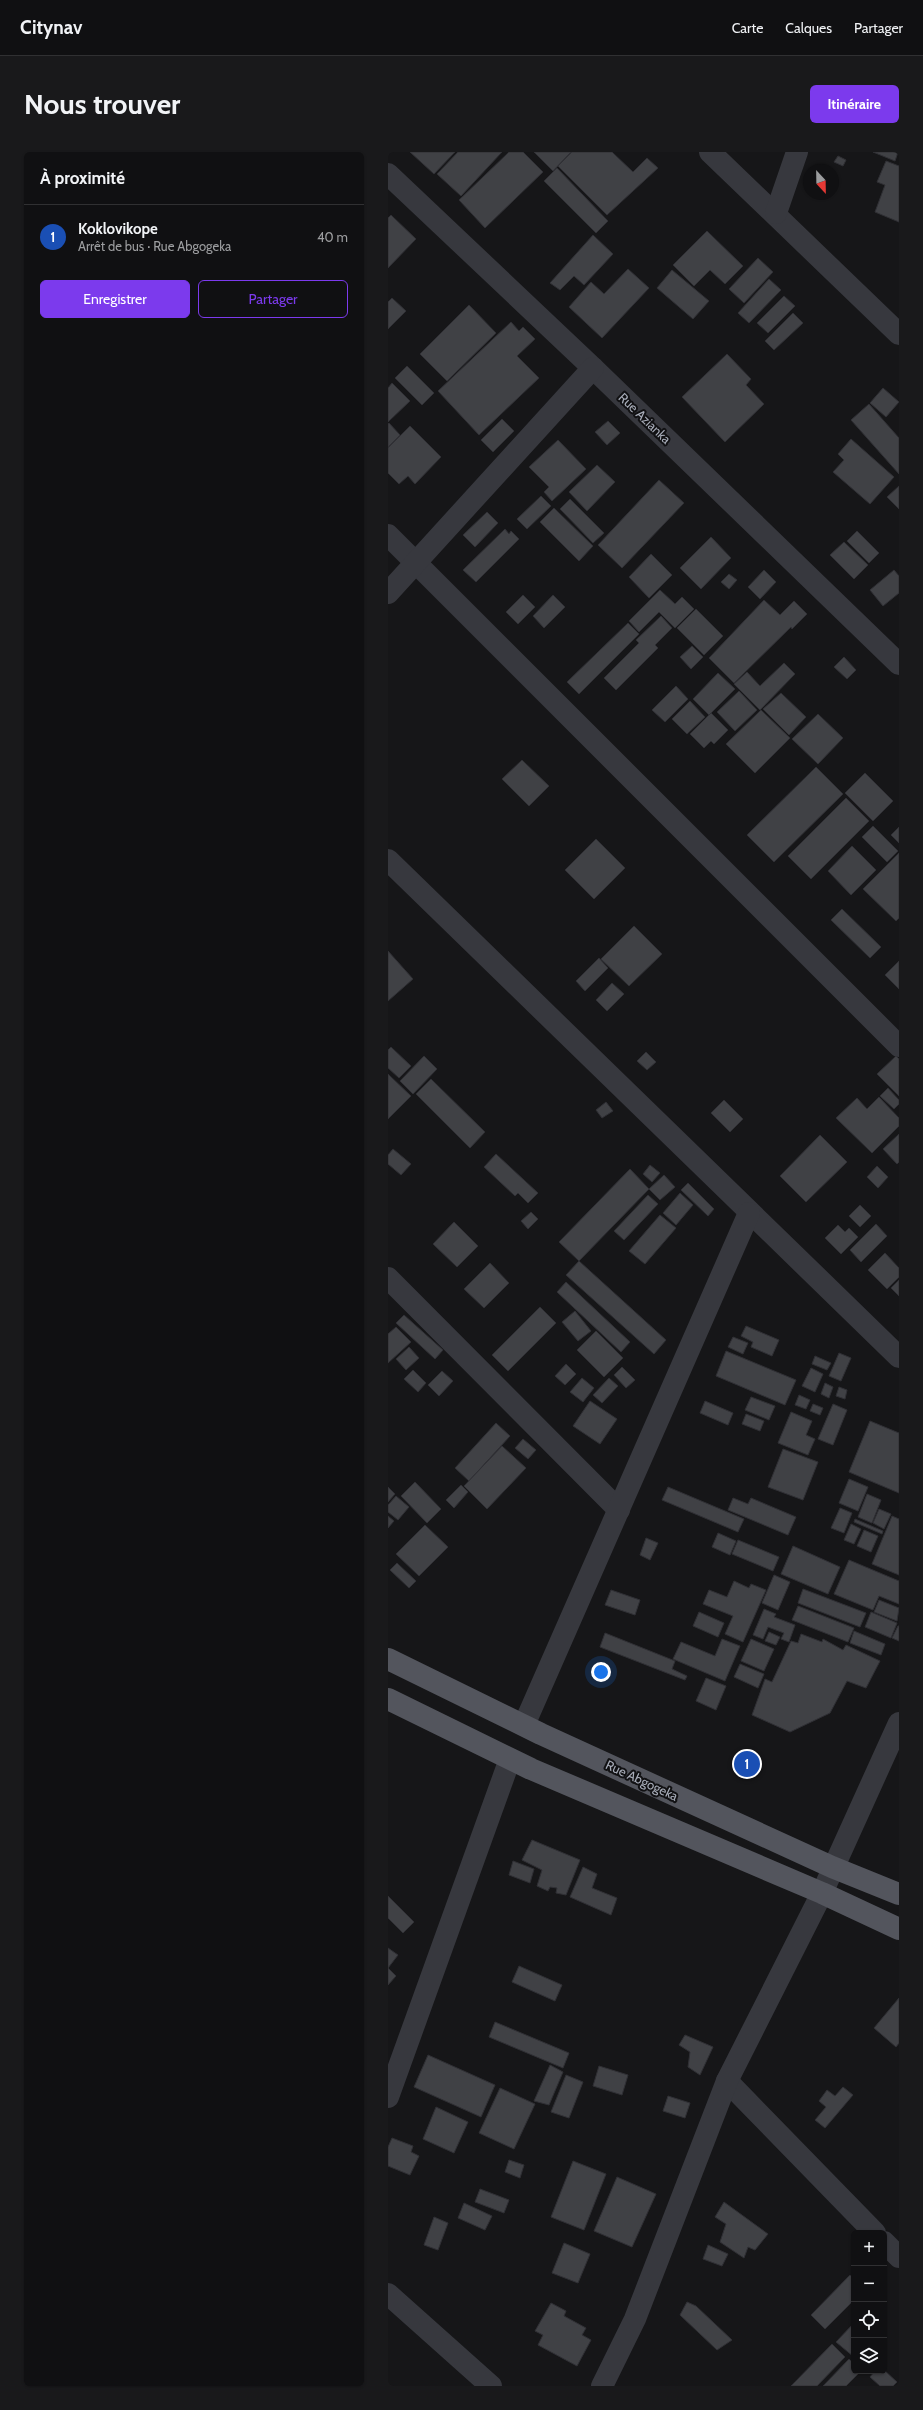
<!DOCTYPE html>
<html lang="fr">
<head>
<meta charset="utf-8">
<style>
	body { margin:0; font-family:Cabin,sans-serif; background:#19191b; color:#f1f3f6 }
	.controls { position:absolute; right:12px; bottom:12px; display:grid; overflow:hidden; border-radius:6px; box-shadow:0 1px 3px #0004 }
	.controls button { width:36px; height:36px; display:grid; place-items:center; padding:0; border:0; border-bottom:1px solid #303032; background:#101012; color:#f1f3f6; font:20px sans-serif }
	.compass { position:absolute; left:415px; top:12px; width:36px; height:36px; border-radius:50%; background:#101012; box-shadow:0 1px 3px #0004; rotate:158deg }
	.you { position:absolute; left:213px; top:1520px; width:14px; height:14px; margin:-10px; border:3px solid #fff; border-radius:50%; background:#1a73e8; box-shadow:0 0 0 6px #1a73e833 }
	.badge { display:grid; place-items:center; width:26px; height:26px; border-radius:50%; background:#7c3aed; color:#fff; font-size:13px; font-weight:700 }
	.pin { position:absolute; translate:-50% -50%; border:2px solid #fff; box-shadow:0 1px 4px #0006 }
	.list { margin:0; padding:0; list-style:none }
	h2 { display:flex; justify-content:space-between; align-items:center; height:52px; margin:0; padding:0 16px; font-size:17px }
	h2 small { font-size:13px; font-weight:400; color:#9c9d9f }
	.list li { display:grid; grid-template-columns:26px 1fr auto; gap:12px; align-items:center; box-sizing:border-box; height:64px; padding:0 16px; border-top:1px solid #303032 }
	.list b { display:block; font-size:15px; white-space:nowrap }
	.list p { margin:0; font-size:13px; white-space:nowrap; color:#9c9d9f }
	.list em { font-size:13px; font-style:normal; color:#9c9d9f }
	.actions { display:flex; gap:8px; padding:12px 16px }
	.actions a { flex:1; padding:9px 0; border:1px solid #7c3aed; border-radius:6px; text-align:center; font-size:14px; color:#7c3aed }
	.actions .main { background:#7c3aed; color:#fff }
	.icon { flex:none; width:22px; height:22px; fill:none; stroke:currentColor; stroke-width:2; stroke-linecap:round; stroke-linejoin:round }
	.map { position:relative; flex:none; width:511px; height:2234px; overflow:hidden; border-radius:6px }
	header { display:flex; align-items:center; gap:24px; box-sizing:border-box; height:56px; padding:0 20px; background:#101012; border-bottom:1px solid #303032 }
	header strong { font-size:19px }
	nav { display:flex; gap:22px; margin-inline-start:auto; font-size:14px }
	.intro { display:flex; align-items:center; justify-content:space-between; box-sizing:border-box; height:96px; padding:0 24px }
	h1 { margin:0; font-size:28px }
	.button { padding:10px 18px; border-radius:6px; background:#7c3aed; color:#fff; font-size:14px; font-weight:700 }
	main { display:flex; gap:24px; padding:0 24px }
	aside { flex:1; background:#101012; border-radius:6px; box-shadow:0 1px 3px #0004 }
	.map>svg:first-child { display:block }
	.building { fill:#404145; stroke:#303035 }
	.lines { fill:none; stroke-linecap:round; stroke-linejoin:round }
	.street { stroke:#37383e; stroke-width:22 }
	.primary { stroke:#53555d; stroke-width:22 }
	.labels { text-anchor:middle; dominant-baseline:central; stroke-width:4; stroke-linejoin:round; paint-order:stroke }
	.street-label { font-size:13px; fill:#a8adb9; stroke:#111113 }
</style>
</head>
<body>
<header>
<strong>Citynav</strong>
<nav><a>Carte</a><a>Calques</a><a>Partager</a></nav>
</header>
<div class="intro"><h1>Nous trouver</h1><a class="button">Itinéraire</a></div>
<main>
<aside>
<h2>À proximité<small></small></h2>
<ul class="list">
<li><span class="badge" style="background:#1a4fb4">1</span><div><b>Koklovikope</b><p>Arrêt de bus · Rue Abgogeka</p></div><em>40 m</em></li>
</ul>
<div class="actions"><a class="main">Enregistrer</a><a>Partager</a></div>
</aside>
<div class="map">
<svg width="511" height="2234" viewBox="0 0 511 2234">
	<rect width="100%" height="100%" fill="#161618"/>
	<!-- building -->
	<g class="building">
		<path d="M22 0H67L46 22Z"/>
		<path d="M70 0H114L73 44 49 22Z"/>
		<path d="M121 0H135L155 20 97 76 71 48Z"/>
		<path d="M146 0H183L165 19Z"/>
		<path d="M184 0H224L245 20 259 6 270 16 219 63 170 14Z"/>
		<path d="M485 0H510L507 9Z"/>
		<path d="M450 4 458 8 455 14 446 10Z"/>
		<path d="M498 9 511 14V70L487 60 497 33 489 30Z"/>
		<path d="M169 16 220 69 208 81 156 29Z"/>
		<path d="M3 63 28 87 0 116V66Z"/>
		<path d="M319 79 355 114 337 132 322 118 306 134 285 113Z"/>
		<path d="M205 83 225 102 196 133 186 124 172 138 162 131Z"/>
		<path d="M370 106 385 120 356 151 341 137Z"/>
		<path d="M240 117 261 136 214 186 181 155 203 130 216 142Z"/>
		<path d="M284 118 321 149 305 167 269 136Z"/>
		<path d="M381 127 393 138 361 171 350 161Z"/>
		<path d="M396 144 407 154 380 181 369 171Z"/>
		<path d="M4 146 18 159 0 177V150Z"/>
		<path d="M81 153 108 181 59 229 32 202Z"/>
		<path d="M405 161 415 171 386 198 377 189Z"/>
		<path d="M123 170 131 179 135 175 147 187 129 204 151 226 91 283 50 239Z"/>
		<path d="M339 202 363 227 358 233 376 252 337 290 294 245Z"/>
		<path d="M19 214 46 241 34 253 7 226Z"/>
		<path d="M4 231 22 249 0 270V236Z"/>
		<path d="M495 236 511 250 498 265 482 251Z"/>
		<path d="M481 252 511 286V322L463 268Z"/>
		<path d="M114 267 126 279 105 300 93 288Z"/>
		<path d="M220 269 232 281 219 293 207 280Z"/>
		<path d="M1 271 12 283 0 295V272Z"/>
		<path d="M22 274 53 305 27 332 20 324 11 332 0 321V296Z"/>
		<path d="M463 287 506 325 482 352 445 320 456 308 450 302Z"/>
		<path d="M170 288 198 317 164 349 156 340 161 335 141 315Z"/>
		<path d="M209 313 227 330 199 359 181 340Z"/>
		<path d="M271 328 296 351 234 416 210 393Z"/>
		<path d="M511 334V357L499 345Z"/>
		<path d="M153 344 163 354 139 377 129 367Z"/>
		<path d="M182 347 216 381 205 391 172 357Z"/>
		<path d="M166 356 205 394 191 409 152 370Z"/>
		<path d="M99 360 110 371 87 395 75 383Z"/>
		<path d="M117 377 121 382 123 379 131 387 88 430 75 418Z"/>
		<path d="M469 379 491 401 481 411 459 389Z"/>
		<path d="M323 385 343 406 313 437 292 416Z"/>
		<path d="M456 390 480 413 466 427 442 403Z"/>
		<path d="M263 402 284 423 261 446 241 425Z"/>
		<path d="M376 418 388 430 372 447 360 435Z"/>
		<path d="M506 418 511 424V441L495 454 482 438Z"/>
		<path d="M341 422 349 428 341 437 333 430Z"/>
		<path d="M272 438 287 452 294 445 306 457 287 476 271 460 251 480 241 469Z"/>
		<path d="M135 443 147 455 130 472 118 460Z"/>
		<path d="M165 443 177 455 156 476 145 464Z"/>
		<path d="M376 448 392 463 406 449 419 462 404 477 403 475 346 531 321 506Z"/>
		<path d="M308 457 335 484 316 503 289 476Z"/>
		<path d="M273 464 284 476 267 493 270 496 228 538 216 526 251 491 248 488Z"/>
		<path d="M240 471 251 482 191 542 179 530Z"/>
		<path d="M304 494 315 505 303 517 292 505Z"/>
		<path d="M456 505 468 518 459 527 446 515Z"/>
		<path d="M396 511 407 522 372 558 346 532 359 520 372 534Z"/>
		<path d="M330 521 347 537 321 563 305 547Z"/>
		<path d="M288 534 300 547 277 570 264 558Z"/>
		<path d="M351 539 369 558 347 579 329 560Z"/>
		<path d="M393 541 418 565 401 583 375 557Z"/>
		<path d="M302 549 317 565 299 582 284 567Z"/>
		<path d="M373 558 402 586 367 621 338 592Z"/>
		<path d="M323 561 340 578 326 592 323 589 316 596 302 582Z"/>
		<path d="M430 562 455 586 430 612 404 587Z"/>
		<path d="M134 608 161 634 141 654 114 627Z"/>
		<path d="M428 615 455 642 386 710 359 683Z"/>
		<path d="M477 621 505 649 485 669 457 641Z"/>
		<path d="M458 646 481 669 423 727 400 704Z"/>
		<path d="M485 674 510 699 499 710 474 685Z"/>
		<path d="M511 675V691L503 683Z"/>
		<path d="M208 687 237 716 206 747 177 718Z"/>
		<path d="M464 694 488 718 463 743 440 719Z"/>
		<path d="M511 701V766L508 769 475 737Z"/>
		<path d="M454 757 493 795 482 806 443 768Z"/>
		<path d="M246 774 274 802 241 834 213 807Z"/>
		<path d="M0 799 25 827 0 849Z"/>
		<path d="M211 806 220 816 197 839 188 829Z"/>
		<path d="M511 809V837L497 823Z"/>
		<path d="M224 831 236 842 219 859 208 848Z"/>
		<path d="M3 895 23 914 11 926 0 916V898Z"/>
		<path d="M258 900 268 910 259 918 249 909Z"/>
		<path d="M36 904 49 917 25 942 12 929Z"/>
		<path d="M508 904 511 907V944L489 922Z"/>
		<path d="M0 922 23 944 0 967Z"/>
		<path d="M43 927 97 980 82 996 28 942Z"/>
		<path d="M500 936 511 948V952L506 957 492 944Z"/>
		<path d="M491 945 511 966V974L484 1001 448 966 469 946 479 957Z"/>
		<path d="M336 948 355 967 342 980 323 961Z"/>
		<path d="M218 950 225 959 214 966 208 958Z"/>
		<path d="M511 982V1010L509 1012 495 997Z"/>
		<path d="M432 983 459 1010 418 1050 392 1024Z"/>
		<path d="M5 997 23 1012 13 1023 0 1012V1003Z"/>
		<path d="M108 1002 150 1041 140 1051 130 1041 127 1044 96 1015Z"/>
		<path d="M262 1013 272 1021 264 1030 255 1022Z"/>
		<path d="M489 1014 500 1025 490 1036 479 1025Z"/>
		<path d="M242 1017 261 1037 191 1109 171 1090Z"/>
		<path d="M276 1023 287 1035 272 1048 261 1037Z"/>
		<path d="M300 1031 326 1057 320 1064 293 1038Z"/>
		<path d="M292 1041 305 1053 288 1073 275 1061Z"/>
		<path d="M260 1043 270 1052 236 1088 226 1079Z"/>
		<path d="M472 1053 483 1064 472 1075 461 1064Z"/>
		<path d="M143 1060 150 1067 140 1077 133 1069Z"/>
		<path d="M272 1063 288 1076 257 1112 241 1099Z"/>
		<path d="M66 1070 90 1094 69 1115 45 1092Z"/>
		<path d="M488 1072 499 1084 473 1110 462 1098Z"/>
		<path d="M450 1073 457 1080 461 1076 470 1085 453 1102 437 1086Z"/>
		<path d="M497 1101 511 1116V1125L499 1137 480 1118Z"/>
		<path d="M191 1109 278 1188 266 1202 178 1123Z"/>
		<path d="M102 1111 121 1131 96 1156 76 1137Z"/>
		<path d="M511 1128V1144L503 1136Z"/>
		<path d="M178 1130 242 1190 233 1200 169 1140Z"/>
		<path d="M152 1155 168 1171 120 1219 104 1203Z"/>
		<path d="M187 1159 203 1179 190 1189 174 1170Z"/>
		<path d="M16 1163 55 1198 47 1207 8 1171Z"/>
		<path d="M358 1174 391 1188 384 1204 363 1195 365 1190 353 1184Z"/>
		<path d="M8 1175 23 1190 0 1211V1182Z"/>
		<path d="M208 1179 235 1206 216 1225 189 1198Z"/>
		<path d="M345 1185 360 1191 355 1202 340 1195Z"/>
		<path d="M21 1195 31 1206 18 1218 8 1207Z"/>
		<path d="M338 1199 408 1228 397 1253 328 1224Z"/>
		<path d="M451 1201 463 1206 453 1229 441 1224Z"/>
		<path d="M427 1204 443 1211 439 1218 424 1212Z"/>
		<path d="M178 1212 188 1222 177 1233 167 1224Z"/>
		<path d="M234 1215 247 1228 238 1236 226 1223Z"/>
		<path d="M423 1216 435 1222 427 1240 414 1234Z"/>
		<path d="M25 1218 38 1231 30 1240 16 1227Z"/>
		<path d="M54 1219 65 1229 51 1244 40 1233Z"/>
		<path d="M194 1226 206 1236 195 1250 182 1240Z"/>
		<path d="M221 1226 230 1234 214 1251 205 1243Z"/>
		<path d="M437 1231 445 1235 441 1246 433 1242Z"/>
		<path d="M451 1235 459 1238 457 1247 448 1244Z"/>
		<path d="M411 1243 422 1248 418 1257 407 1253Z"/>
		<path d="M363 1245 387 1254 381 1268 357 1258Z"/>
		<path d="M202 1249 229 1267 212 1292 185 1274Z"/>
		<path d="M317 1249 345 1261 340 1273 312 1261Z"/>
		<path d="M425 1252 435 1256 432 1263 422 1259Z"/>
		<path d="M445 1252 459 1258 445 1293 430 1287Z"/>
		<path d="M403 1260 424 1269 418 1283 427 1287 420 1303 390 1291Z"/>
		<path d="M358 1262 376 1269 372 1279 354 1272Z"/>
		<path d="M482 1269 511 1281V1341L461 1320Z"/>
		<path d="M108 1271 122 1284 81 1329 67 1316Z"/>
		<path d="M135 1287 148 1298 140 1307 127 1296Z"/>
		<path d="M114 1294 138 1316 99 1357 76 1334Z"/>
		<path d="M395 1297 430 1310 415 1348 380 1335Z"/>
		<path d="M461 1327 480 1335 470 1359 451 1351Z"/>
		<path d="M27 1330 53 1357 39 1371 13 1344Z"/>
		<path d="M73 1333 80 1340 66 1356 58 1348Z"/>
		<path d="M0 1335 7 1342 0 1350Z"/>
		<path d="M280 1335 356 1367 350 1380 274 1348Z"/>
		<path d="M479 1342 493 1348 484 1371 470 1365Z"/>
		<path d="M8 1344 21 1355 10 1368 0 1360V1353Z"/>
		<path d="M345 1346 360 1352 363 1346 408 1365 400 1383 340 1358Z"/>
		<path d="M452 1356 464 1361 456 1381 443 1376Z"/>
		<path d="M491 1357 503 1362 496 1377 485 1371Z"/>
		<path d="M0 1364 6 1369 0 1376Z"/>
		<path d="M504 1364 511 1367V1423L484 1412Z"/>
		<path d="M467 1367 495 1379 494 1382 466 1370Z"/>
		<path d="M463 1372 473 1377 466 1392 456 1388Z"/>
		<path d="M37 1373 60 1395 31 1424 8 1402Z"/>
		<path d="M476 1378 490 1384 483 1400 469 1394Z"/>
		<path d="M330 1381 348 1389 342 1403 324 1395Z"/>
		<path d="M258 1386 270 1391 262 1408 252 1403Z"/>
		<path d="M350 1388 391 1405 385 1419 344 1402Z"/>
		<path d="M405 1394 452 1415 440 1442 393 1422Z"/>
		<path d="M461 1408 511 1429V1452L491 1444 485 1458 446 1442Z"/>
		<path d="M9 1411 28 1429 21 1436 2 1418Z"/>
		<path d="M386 1423 402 1430 390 1458 374 1451Z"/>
		<path d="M346 1429 361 1436 363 1432 378 1438 355 1490 337 1482 345 1464 315 1452 321 1438 339 1445Z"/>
		<path d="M415 1437 478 1461 472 1475 410 1451Z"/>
		<path d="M223 1438 252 1448 247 1463 217 1453Z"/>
		<path d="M491 1448 511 1456 509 1469 486 1460Z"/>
		<path d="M410 1454 466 1476 460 1490 404 1468Z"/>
		<path d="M376 1457 388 1462 386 1465 407 1473 401 1490 393 1487 396 1481 380 1475 375 1487 365 1483Z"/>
		<path d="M311 1460 336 1471 330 1485 305 1474Z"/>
		<path d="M483 1460 509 1471 503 1486 477 1475Z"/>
		<path d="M510 1474H511V1489L504 1486Z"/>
		<path d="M466 1479 497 1492 493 1503 462 1491Z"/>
		<path d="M381 1480 392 1485 388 1493 377 1489Z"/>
		<path d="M217 1481 287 1509 284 1517 299 1524 297 1528 212 1495Z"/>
		<path d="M413 1482 434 1490 435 1487 455 1498 458 1493 492 1509 478 1536 459 1529 442 1561 402 1580 364 1563 377 1527 384 1530 403 1489 410 1491Z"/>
		<path d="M334 1487 352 1494 337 1529 285 1507 293 1490 327 1504Z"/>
		<path d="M363 1487 386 1497 376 1519 353 1509Z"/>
		<path d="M352 1512 376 1522 370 1536 346 1525Z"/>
		<path d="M318 1526 338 1534 328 1558 308 1549Z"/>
		<path d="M144 1688 192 1708 178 1743 168 1741 169 1736 162 1735 160 1739 149 1734 154 1718 134 1708Z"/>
		<path d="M125 1709 146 1717 142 1731 121 1723Z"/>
		<path d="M195 1715 209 1722 204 1736 229 1746 223 1763 182 1745Z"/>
		<path d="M0 1744 26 1770 15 1781 0 1766Z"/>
		<path d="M0 1796 10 1803 0 1816Z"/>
		<path d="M131 1814 174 1833 167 1849 124 1830Z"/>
		<path d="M0 1816 8 1824 0 1833Z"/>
		<path d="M511 1846V1891L508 1895 486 1876Z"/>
		<path d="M107 1870 181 1901 175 1916 101 1885Z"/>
		<path d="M297 1883 325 1895 312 1923 300 1915 302 1900 291 1893Z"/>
		<path d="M40 1903 107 1933 93 1965 26 1935Z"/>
		<path d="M162 1913 175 1920 161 1953 146 1949Z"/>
		<path d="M211 1914 240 1923 234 1943 205 1934Z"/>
		<path d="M178 1923 195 1930 181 1966 163 1960Z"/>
		<path d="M455 1935 465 1943 437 1976 427 1968 438 1955 431 1949 439 1938 447 1944Z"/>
		<path d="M112 1936 147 1952 126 1997 91 1981Z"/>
		<path d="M280 1944 302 1951 297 1966 275 1959Z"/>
		<path d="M48 1955 80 1970 66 2001 35 1987Z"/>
		<path d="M4 1986 25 1994 23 2000 31 2004 22 2023 0 2014V1995Z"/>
		<path d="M121 2008 136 2013 132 2026 117 2020Z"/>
		<path d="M185 2009 218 2022 196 2078 163 2065Z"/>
		<path d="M229 2025 268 2042 244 2095 206 2079Z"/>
		<path d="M92 2037 121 2048 116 2061 87 2050Z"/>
		<path d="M336 2050 380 2082 367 2098 360 2095 356 2106 332 2090 338 2072 327 2065Z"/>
		<path d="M76 2051 104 2064 97 2078 70 2066Z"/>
		<path d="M46 2065 60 2071 50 2098 36 2093Z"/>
		<path d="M176 2091 202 2102 190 2131 164 2121Z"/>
		<path d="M320 2093 340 2102 334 2114 315 2107Z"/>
		<path d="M462 2123 466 2127V2148L437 2177 423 2163Z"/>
		<path d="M299 2150 308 2154 344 2188 329 2198 292 2163Z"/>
		<path d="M163 2151 178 2159 176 2164 198 2176 194 2183 203 2188 189 2214 150 2193 155 2183 147 2179Z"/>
		<path d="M466 2171V2205L448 2190Z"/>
		<path d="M444 2192 457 2205 429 2234H403Z"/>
		<path d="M461 2207 466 2212V2219H473L458 2234H435Z"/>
		<path d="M496 2218 509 2230 505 2234H492L482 2225 487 2219Z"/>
	</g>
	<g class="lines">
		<!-- street -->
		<g class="street">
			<path d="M322 0 511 182"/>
			<path d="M0 22 205 216 511 512"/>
			<path d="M388 61 409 0"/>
			<path d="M0 383 511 894"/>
			<path d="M0 441 205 216"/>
			<path d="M0 708 511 1205"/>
			<path d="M0 1126 231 1358"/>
			<path d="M136 1573 361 1061"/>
			<path d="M339 1929 487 2081"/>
			<path d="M0 1945 122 1607"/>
			<path d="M496 2090 511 2105"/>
			<path d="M0 2142 103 2234"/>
			<path d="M214 2234 247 2167 339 1929 434 1741 511 1571"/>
		</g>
		<!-- primary -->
		<g class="primary">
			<path d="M0 1507 153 1582 444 1715 511 1742"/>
			<path d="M0 1547 143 1617 434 1741 511 1777"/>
		</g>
	</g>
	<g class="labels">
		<!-- street labels -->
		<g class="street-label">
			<text transform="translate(257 266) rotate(44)">Rue Azianka</text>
			<text transform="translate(254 1628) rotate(25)">Rue Abgogeka</text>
		</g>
	</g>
</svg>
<div class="controls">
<button>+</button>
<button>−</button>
<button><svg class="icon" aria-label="locate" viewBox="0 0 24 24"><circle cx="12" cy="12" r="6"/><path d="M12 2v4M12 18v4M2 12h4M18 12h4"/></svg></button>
<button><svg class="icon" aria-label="layers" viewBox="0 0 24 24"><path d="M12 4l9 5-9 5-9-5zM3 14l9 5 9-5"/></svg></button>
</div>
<svg class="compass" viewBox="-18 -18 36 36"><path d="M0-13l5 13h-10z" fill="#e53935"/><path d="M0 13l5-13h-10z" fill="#9c9d9f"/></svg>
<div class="you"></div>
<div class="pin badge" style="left:359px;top:1612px;background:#1a4fb4">1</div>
</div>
</main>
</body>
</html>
